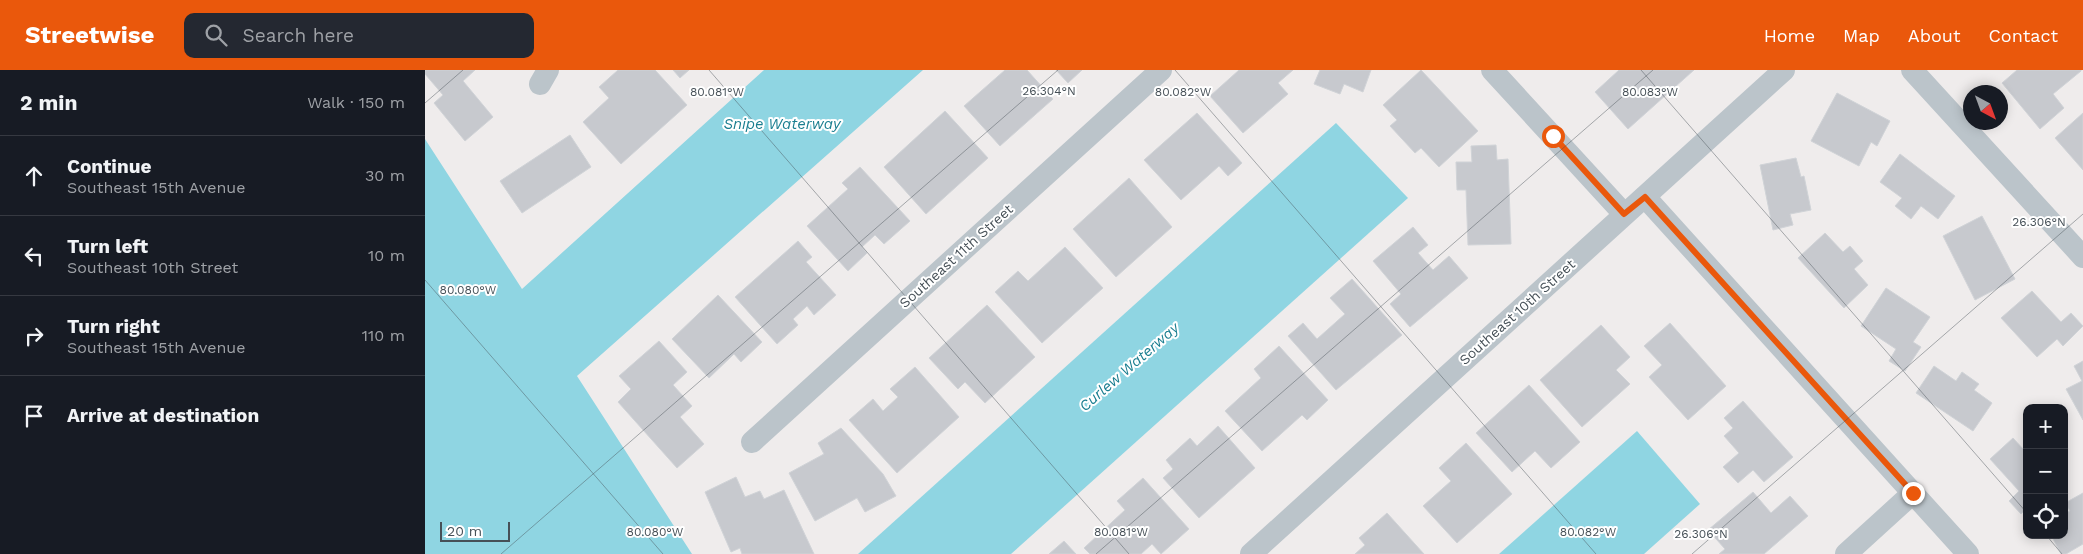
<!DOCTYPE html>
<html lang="en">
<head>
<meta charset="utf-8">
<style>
	body { margin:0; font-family:"Work Sans",sans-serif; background:#242831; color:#f1f3f6 }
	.controls { position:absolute; right:15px; bottom:15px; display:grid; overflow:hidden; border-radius:10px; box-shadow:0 2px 12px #0003 }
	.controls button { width:45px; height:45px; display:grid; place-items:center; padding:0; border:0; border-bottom:1px solid #363941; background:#171b24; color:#f1f3f6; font:25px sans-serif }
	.compass { position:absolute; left:1538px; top:15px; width:45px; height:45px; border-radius:50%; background:#171b24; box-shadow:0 2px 12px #0003; rotate:139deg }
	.scale { position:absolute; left:15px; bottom:12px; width:70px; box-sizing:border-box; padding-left:5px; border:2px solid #465057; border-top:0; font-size:14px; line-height:18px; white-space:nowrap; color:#465057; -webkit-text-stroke:4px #fff; paint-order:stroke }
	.stop { position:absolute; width:15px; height:15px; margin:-11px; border:4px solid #ea580c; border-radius:50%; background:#fff }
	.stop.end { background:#ea580c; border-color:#fff; box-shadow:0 1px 5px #0008 }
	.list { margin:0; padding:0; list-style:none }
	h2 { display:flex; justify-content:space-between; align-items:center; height:65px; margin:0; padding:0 20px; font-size:21px }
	h2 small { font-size:16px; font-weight:400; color:#9ea1a6 }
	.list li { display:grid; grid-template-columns:32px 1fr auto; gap:15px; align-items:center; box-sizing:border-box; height:80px; padding:0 20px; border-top:1px solid #363941 }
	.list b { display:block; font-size:19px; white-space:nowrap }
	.list p { margin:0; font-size:16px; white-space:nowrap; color:#9ea1a6 }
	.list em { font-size:16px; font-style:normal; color:#9ea1a6 }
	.icon { flex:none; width:28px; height:28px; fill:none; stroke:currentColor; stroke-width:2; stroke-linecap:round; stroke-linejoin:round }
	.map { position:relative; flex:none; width:1658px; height:484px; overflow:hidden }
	header { display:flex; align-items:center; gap:30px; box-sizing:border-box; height:70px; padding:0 25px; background:#ea580c; color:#fff }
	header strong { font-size:24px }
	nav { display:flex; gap:28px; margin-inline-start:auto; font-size:18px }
	.search { width:350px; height:45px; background:#242831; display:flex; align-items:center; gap:12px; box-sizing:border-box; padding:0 18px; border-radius:10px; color:#9ea1a6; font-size:19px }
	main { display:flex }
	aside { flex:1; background:#171b24 }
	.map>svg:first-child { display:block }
	.water { fill:#8fd5e2 }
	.building { fill:#c7c9ce; stroke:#d0d3d7 }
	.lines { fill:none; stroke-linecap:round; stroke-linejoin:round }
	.street { stroke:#bbc4ca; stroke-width:22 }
	.route { stroke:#ea580c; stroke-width:6 }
	.ticks { fill:none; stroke:#465057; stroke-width:1; stroke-opacity:0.45 }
	.labels { text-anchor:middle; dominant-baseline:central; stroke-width:4; stroke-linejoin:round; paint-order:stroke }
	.street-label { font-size:14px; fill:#465057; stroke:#fff }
	.water-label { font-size:15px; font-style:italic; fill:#1a7e90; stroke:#fff }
	.ticks-label { font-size:12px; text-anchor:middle; fill:#465057; stroke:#fff; stroke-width:4; stroke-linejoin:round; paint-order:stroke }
</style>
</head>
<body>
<header>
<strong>Streetwise</strong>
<div class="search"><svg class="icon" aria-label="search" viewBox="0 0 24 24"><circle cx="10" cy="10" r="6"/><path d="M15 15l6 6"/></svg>Search here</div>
<nav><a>Home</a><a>Map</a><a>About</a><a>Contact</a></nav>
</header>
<main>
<aside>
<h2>2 min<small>Walk · 150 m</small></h2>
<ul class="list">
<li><svg class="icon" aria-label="ahead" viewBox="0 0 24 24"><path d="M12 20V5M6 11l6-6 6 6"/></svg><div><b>Continue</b><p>Southeast 15th Avenue</p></div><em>30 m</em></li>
<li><svg class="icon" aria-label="left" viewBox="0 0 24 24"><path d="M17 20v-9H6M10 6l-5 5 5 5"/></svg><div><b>Turn left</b><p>Southeast 10th Street</p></div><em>10 m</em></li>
<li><svg class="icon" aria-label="right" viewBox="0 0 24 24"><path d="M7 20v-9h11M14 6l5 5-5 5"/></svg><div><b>Turn right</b><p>Southeast 15th Avenue</p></div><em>110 m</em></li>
<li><svg class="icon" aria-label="arrive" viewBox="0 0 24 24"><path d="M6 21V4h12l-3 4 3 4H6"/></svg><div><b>Arrive at destination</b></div></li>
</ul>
</aside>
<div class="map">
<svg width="1658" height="484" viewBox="0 0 1658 484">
	<rect width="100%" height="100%" fill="#efecec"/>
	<!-- water -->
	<g class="water">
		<path d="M339 0H498L152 306 267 484H0V69L97 219Z"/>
		<path d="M911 53 983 128 586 484H433Z"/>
		<path d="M1212 361 1275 434 1219 484H1074Z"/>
	</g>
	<!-- building -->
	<g class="building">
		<path d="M0 0H50L38 11 68 47 40 71 9 33 18 25 0 4Z"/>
		<path d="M193 0H230L262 35 196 94 158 52 184 28 174 17Z"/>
		<path d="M248 0H264L255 8Z"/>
		<path d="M580 0H602L628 29 575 76 539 36Z"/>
		<path d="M631 0H657L643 13Z"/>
		<path d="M814 0H868L853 13 863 24 818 63 785 26Z"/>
		<path d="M895 0H946L938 22 919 14 915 24 889 14Z"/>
		<path d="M996 0 1053 61 1014 97 996 78 990 83 965 56 972 50 958 35Z"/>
		<path d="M1194 0H1269L1203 59 1170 22Z"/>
		<path d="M1592 0H1656V1L1628 24 1639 38 1615 59 1577 13Z"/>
		<path d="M1412 23 1465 51 1452 76 1446 72 1434 96 1386 71Z"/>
		<path d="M520 41 563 88 501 144 459 97Z"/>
		<path d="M772 43 817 93 803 106 794 96 756 130 719 90Z"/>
		<path d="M1658 43V100L1630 68Z"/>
		<path d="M145 65 166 97 97 143 75 111Z"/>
		<path d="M1071 75 1072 90 1083 89 1086 174 1043 175 1041 120H1032L1031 92H1047L1046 76Z"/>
		<path d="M1475 84 1530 126 1513 149 1496 136 1486 149 1470 136 1477 128 1455 112Z"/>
		<path d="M1371 88 1376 107 1379 106 1386 140 1365 144 1368 155 1348 160 1335 95Z"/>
		<path d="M435 97 485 151 459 174 450 165 437 177 442 183 423 201 382 156 423 119 417 113Z"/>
		<path d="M704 108 747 157 691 207 648 159Z"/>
		<path d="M1557 146 1590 209 1550 230 1518 166Z"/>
		<path d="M988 157 1003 175 993 183 1008 200 1024 186 1043 208 985 257 965 234 976 224 948 191Z"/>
		<path d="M1400 163 1418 182 1425 176 1438 191 1429 199 1443 215 1419 238 1373 188Z"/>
		<path d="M373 171 387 187 381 192 411 225 389 245 382 236 368 249 373 255 352 274 310 227Z"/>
		<path d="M640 177 678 218 617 273 570 222 593 201 603 211Z"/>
		<path d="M927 209 977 265 911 320 863 266 878 253 892 269 920 244 905 228Z"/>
		<path d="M1461 218 1505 247 1488 272 1496 277 1480 301 1464 291 1471 279 1436 256Z"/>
		<path d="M1607 221 1636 252 1646 243 1658 256 1638 276 1632 269 1612 287 1576 248Z"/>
		<path d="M293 225 337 272 316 292 309 284 284 308 247 269Z"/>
		<path d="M562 235 610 287 560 333 540 312 533 319 504 288Z"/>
		<path d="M1245 253 1301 316 1263 350 1224 307 1237 295 1219 276Z"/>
		<path d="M1176 255 1205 287 1191 300 1205 314 1157 357 1115 310Z"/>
		<path d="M234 271 262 302 248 315 267 336 255 347 279 374 252 398 193 332 206 319 194 306Z"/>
		<path d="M854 276 903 330 882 350 877 345 837 381 800 341 836 308 829 299Z"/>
		<path d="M1658 291V350L1641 319 1657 311 1649 296Z"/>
		<path d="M1509 296 1531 311 1537 302 1554 314 1549 320 1567 333 1548 361 1491 323Z"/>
		<path d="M490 297 534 347 472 403 424 350 448 329 458 341 473 327 465 319Z"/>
		<path d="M1104 315 1155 372 1126 398 1110 381 1087 402 1051 363Z"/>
		<path d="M1318 331 1368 387 1339 412 1328 400 1313 413 1298 397 1314 383 1299 366 1308 358 1299 348Z"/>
		<path d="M793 356 830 398 774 448 738 408 748 399 741 390 765 368 772 376Z"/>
		<path d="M416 358 458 404 471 426 440 442 432 428 390 451 364 403 399 384 393 373Z"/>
		<path d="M1588 368 1599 380 1602 378V438L1596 444 1584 431 1594 421 1565 389Z"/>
		<path d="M1041 373 1087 424 1032 473 998 436 1026 411 1014 398Z"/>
		<path d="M311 407 320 427 335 421 339 429 359 420 389 484H317L315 478 306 482 280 422Z"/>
		<path d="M718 408 764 459 736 484 727 474 716 484H665L659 478 700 440 692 431Z"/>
		<path d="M1328 422 1346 443 1365 426 1383 446 1339 484H1294L1300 479 1283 460Z"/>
		<path d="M1658 423V474L1641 484H1636L1626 465H1639V444L1645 441 1640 433Z"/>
		<path d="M962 443 999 484H930L940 475 934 468Z"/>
		<path d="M639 471 651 484H624Z"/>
	</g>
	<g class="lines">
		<!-- street -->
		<g class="street">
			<path d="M1067 0 1199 144"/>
			<path d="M1487 0 1658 187"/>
			<path d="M115 14 123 0"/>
			<path d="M1220 127 1543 484"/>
			<path d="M327 372 736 0"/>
			<path d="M826 484 1359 0"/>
			<path d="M1421 484 1488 423"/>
		</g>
	</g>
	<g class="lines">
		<!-- route -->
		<path class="route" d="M1128 66 1199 144 1220 127 1488 423"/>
	</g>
	<!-- ticks -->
	<path class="ticks" d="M284 0 704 484M750 0 1171 484M1216 0 1602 443M0 33 38 0M0 210 238 484M1621 465 1637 484M76 484 633 0M671 484 1228 0M1267 484 1658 144"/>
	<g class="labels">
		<!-- street labels -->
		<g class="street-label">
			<text transform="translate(531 186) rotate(-42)">Southeast 11th Street</text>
			<text transform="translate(1092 242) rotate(-42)">Southeast 10th Street</text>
		</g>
		<!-- water labels -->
		<g class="water-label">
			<text x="357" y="54">Snipe Waterway</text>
			<text transform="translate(704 297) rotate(-41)">Curlew Waterway</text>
		</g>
	</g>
	<g class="ticks-label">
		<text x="624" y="25">26.304°N</text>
		<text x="292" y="26">80.081°W</text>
		<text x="758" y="26">80.082°W</text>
		<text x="1225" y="26">80.083°W</text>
		<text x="1614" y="156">26.306°N</text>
		<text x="43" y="224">80.080°W</text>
		<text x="230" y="466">80.080°W</text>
		<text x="696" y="466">80.081°W</text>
		<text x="1163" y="466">80.082°W</text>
		<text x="1276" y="468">26.306°N</text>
	</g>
</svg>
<div class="controls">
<button>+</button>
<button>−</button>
<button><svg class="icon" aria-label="locate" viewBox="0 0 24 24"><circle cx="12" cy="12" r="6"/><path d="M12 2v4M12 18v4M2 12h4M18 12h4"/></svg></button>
</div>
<svg class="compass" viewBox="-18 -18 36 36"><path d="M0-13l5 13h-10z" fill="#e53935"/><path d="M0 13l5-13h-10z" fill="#9ea1a6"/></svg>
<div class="scale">20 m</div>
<div class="stop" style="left:1128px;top:66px"></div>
<div class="stop end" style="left:1488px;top:423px"></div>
</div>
</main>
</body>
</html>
